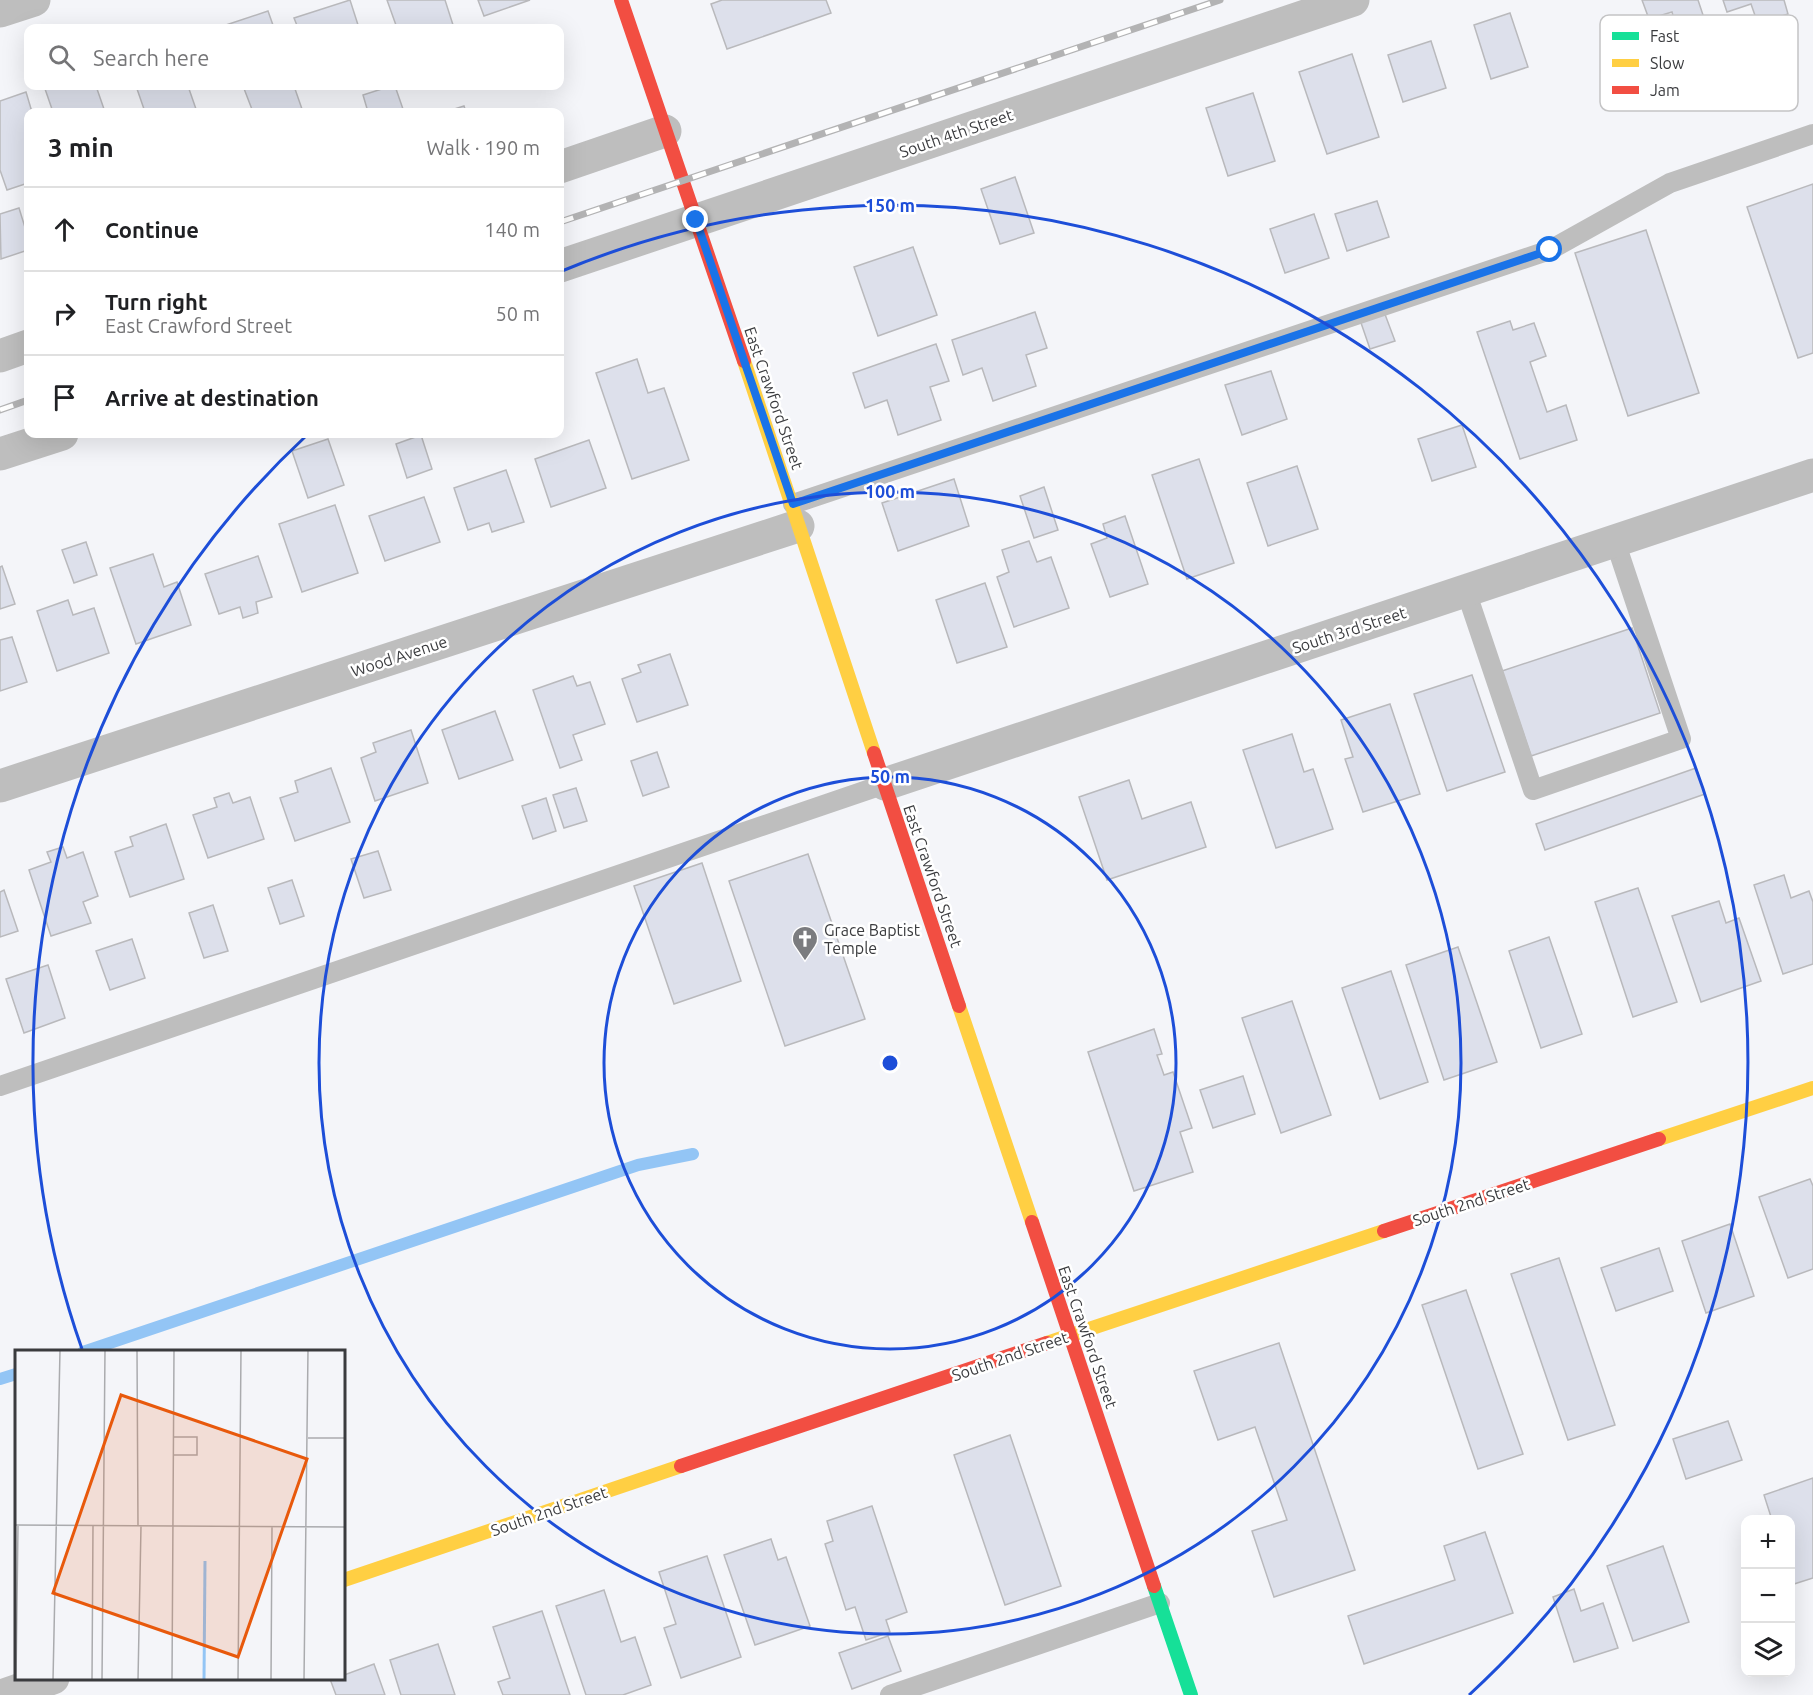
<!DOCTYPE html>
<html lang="en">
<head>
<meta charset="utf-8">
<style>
	body { margin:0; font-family:Ubuntu,sans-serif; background:#f2f2f2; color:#202124 }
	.controls { position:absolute; right:18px; bottom:18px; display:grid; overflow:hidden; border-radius:12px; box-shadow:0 6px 24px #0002 }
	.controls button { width:54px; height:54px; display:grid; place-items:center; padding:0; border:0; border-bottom:2px solid #e0e0e0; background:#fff; color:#202124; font:30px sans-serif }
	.stop { position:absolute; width:18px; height:18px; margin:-14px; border:4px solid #1a73e8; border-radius:50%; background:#fff }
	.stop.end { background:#1a73e8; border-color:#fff; box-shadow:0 2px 6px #0008 }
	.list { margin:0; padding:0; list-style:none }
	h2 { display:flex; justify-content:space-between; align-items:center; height:78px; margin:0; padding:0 24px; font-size:26px }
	h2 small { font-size:20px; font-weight:400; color:#757577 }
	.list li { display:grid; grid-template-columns:39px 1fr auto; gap:18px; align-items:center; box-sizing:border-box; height:84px; padding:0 24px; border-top:2px solid #e0e0e0 }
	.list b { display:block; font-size:22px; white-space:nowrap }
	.list p { margin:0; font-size:20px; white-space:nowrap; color:#757577 }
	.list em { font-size:20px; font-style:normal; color:#757577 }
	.icon { flex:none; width:33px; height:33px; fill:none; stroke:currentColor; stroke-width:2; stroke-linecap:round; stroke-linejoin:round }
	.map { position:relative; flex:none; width:1813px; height:1695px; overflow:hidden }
	.search { position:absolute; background:#fff; box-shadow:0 6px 24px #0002; left:24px; top:24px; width:540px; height:66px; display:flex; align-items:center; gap:15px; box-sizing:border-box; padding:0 21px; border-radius:12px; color:#757577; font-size:22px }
	.panel { position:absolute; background:#fff; box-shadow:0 6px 24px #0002; left:24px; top:108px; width:540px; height:330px; border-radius:12px }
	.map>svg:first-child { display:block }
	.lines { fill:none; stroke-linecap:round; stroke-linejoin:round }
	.stream { stroke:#93c5f5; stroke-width:12 }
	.building { fill:#dde0eb; stroke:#b9b9bc; stroke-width:1.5 }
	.lane { stroke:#bebebe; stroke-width:20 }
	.street { stroke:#bebebe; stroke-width:33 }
	.fast { stroke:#16e098; stroke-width:14 }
	.slow { stroke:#ffcf43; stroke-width:14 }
	.jam { stroke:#f24e42; stroke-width:14 }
	.rail-casing { stroke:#b3b3b4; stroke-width:7 }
	.rail { stroke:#fff; stroke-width:4.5; stroke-dasharray:14; stroke-linecap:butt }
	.route { stroke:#1a73e8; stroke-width:8 }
	.ring { fill:none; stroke:#1d4ed8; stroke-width:3 }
	.labels { text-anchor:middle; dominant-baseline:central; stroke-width:5; stroke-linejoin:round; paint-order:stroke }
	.street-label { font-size:16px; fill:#3a3b3e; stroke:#fff }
	.poi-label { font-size:16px; fill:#3a3b3e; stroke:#fff; text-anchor:start }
	.inset-river { fill:none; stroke:#93c5f5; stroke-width:3 }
	.inset-road { fill:none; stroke:#aaabae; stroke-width:1.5 }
	.view { fill:#e8590c; fill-opacity:0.15; stroke:#e8590c; stroke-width:3 }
	.inset-edge { fill:none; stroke:#3a3b3e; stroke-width:3 }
	.key { fill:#fff; stroke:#c4c4c5; stroke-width:1.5 }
	.key-label { font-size:16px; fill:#3a3b3e }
	.centre { fill:#1d4ed8; stroke:#fff; stroke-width:3 }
	.ring-label { font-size:18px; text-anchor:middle; font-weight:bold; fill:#1d4ed8; stroke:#fff; stroke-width:5; stroke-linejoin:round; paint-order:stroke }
</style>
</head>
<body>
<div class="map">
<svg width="1813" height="1695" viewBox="0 0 1813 1695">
	<rect width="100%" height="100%" fill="#f4f5f9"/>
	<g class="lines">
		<!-- stream -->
		<g class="stream">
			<path d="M83 1352 638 1165 693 1154"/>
			<path d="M0 1379 16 1374"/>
		</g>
	</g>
	<!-- building -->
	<g class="building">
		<path d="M350 0 359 28H298L294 18Z"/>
		<path d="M387 0H445L454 28H397Z"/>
		<path d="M478 0H530L484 16Z"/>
		<path d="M722 0H826L831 13 727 49 711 4Z"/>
		<path d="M1642 0H1698L1704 18 1676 27 1672 12 1649 19Z"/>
		<path d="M1723 0H1784L1788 14 1758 24 1751 4 1727 12Z"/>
		<path d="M268 11 274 28H224L223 26Z"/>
		<path d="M1510 13 1528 67 1491 79 1474 25Z"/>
		<path d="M1431 41 1446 88 1403 102 1388 55Z"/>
		<path d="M1352 54 1379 137 1327 154 1299 72Z"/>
		<path d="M44 86H96L105 112H53Z"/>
		<path d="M136 86H188L197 112H145Z"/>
		<path d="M243 86H294L303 112H253Z"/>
		<path d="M391 86H395L404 112H368L363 95Z"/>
		<path d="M26 92 32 112H28V183L7 190 0 170V101Z"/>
		<path d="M1253 93 1275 161 1228 176 1206 108Z"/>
		<path d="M464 106 466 112H445Z"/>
		<path d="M1015 177 1034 233 1000 244 981 189Z"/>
		<path d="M1813 184V353L1798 358 1747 207Z"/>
		<path d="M1377 201 1389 237 1347 251 1335 214Z"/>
		<path d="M19 208 28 237V250L1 259 0 214Z"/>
		<path d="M1314 214 1329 258 1285 273 1270 229Z"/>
		<path d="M1646 230 1699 393 1628 416 1575 253Z"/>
		<path d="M913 247 937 315 878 336 854 267Z"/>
		<path d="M1383 309 1395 341 1370 349 1359 317Z"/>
		<path d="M1035 312 1047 348 1026 355 1036 386 993 401 982 368 963 375 952 340Z"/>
		<path d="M1510 321 1513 330 1534 323 1546 356 1530 362 1547 412 1566 405 1577 440 1520 459 1477 332Z"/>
		<path d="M936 344 949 381 930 387 941 420 898 435 887 400 865 408 853 373Z"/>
		<path d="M637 359 648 393 664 388 689 460 632 479 596 373Z"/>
		<path d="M1271 371 1287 419 1242 435 1225 385Z"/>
		<path d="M1462 425 1476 467 1432 481 1418 439Z"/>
		<path d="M421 435 432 469 407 478 396 444Z"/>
		<path d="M328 439 344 485 308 498 292 451Z"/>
		<path d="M589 440 606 488 551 507 535 459Z"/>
		<path d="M1199 459 1234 563 1187 579 1152 475Z"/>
		<path d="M1297 466 1318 529 1268 546 1247 483Z"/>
		<path d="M506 470 524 522 492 532 489 523 468 530 454 488Z"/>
		<path d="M954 479 969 526 898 551 882 503Z"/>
		<path d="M1044 487 1058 530 1034 538 1020 496Z"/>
		<path d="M424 497 440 542 385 561 369 516Z"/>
		<path d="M335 505 358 573 302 592 279 524Z"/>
		<path d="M1125 516 1148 584 1110 597 1091 544 1107 538 1103 524Z"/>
		<path d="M1029 541 1037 562 1051 557 1069 608 1014 627 997 577 1009 572 1002 550Z"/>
		<path d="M86 542 97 575 74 583 62 550Z"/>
		<path d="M153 554 164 587 177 582 191 625 136 644 110 568Z"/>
		<path d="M258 556 272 597 256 602 258 613 243 618 240 607 219 614 205 574Z"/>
		<path d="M2 566 15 604 0 609V567Z"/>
		<path d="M985 583 1007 647 957 663 936 600Z"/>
		<path d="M68 600 73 615 94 608 109 653 57 671 37 611Z"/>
		<path d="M1632 628 1660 713 1531 756 1502 671Z"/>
		<path d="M12 637 27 682 0 691V640Z"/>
		<path d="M670 654 688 705 637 722 622 679 641 672 638 665Z"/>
		<path d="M1472 675 1505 772 1447 791 1414 694Z"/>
		<path d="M573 676 577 686 590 682 605 724 573 735 582 760 560 768 533 690Z"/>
		<path d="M1390 704 1420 794 1363 812 1345 759 1353 757 1341 720Z"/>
		<path d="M495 711 513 760 459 779 442 730Z"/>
		<path d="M411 730 428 783 375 801 361 758 376 752 373 743Z"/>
		<path d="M1292 734 1304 772 1313 769 1333 829 1276 848 1243 750Z"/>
		<path d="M657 752 669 787 643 796 631 761Z"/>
		<path d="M331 768 350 822 295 841 280 798 298 792 295 781Z"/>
		<path d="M1696 768 1705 794 1545 850 1536 824Z"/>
		<path d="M1129 780 1142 819 1191 802 1206 847 1107 880 1079 797Z"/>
		<path d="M576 788 587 821 564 828 553 795Z"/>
		<path d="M229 793 233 803 250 797 264 839 208 858 193 815 217 807 214 798Z"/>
		<path d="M546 798 556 831 533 839 522 806Z"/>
		<path d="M166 824 184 879 130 897 115 852 133 846 130 837Z"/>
		<path d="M63 847 67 858 83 852 98 896 83 902 91 923 51 936 29 870 51 862 47 852Z"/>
		<path d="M378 851 391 890 364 898 351 859Z"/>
		<path d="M808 854 865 1019 785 1046 729 881Z"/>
		<path d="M702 863 741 981 674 1004 634 886Z"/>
		<path d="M1784 875 1791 898 1809 891 1813 902V964L1783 974 1754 885Z"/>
		<path d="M292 880 304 916 280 924 268 888Z"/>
		<path d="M1638 888 1677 1002 1633 1017 1595 902Z"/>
		<path d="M4 890 18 931 0 937V892Z"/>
		<path d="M1719 901 1726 923 1739 918 1761 981 1701 1002 1672 916Z"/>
		<path d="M213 905 228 951 204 958 189 913Z"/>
		<path d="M1549 937 1582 1034 1541 1048 1509 951Z"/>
		<path d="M132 939 145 978 110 990 96 951Z"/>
		<path d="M1458 947 1497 1062 1444 1080 1406 965Z"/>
		<path d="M48 965 65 1018 24 1033 6 979Z"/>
		<path d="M1391 971 1428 1082 1380 1099 1342 988Z"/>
		<path d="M1292 1001 1331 1115 1281 1133 1242 1018Z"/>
		<path d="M1154 1029 1162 1054 1157 1055 1164 1075 1173 1072 1192 1128 1180 1132 1193 1172 1134 1191 1088 1052Z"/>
		<path d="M1243 1076 1255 1114 1213 1128 1200 1090Z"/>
		<path d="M1810 1179 1813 1186V1269L1788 1278 1759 1197Z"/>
		<path d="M1730 1224 1754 1296 1706 1313 1682 1241Z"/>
		<path d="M1659 1248 1673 1291 1616 1311 1601 1268Z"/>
		<path d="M1559 1258 1615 1425 1568 1440 1511 1274Z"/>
		<path d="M1466 1290 1523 1454 1478 1469 1422 1305Z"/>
		<path d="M1279 1343 1355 1570 1274 1597 1252 1531 1287 1520 1255 1427 1218 1440 1194 1371Z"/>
		<path d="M1728 1421 1742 1460 1686 1479 1673 1439Z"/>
		<path d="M1010 1435 1061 1586 1005 1605 954 1455Z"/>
		<path d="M1813 1478V1578L1794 1584 1790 1573V1520H1772L1764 1495Z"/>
		<path d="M872 1506 907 1612 886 1620 890 1632 866 1640 855 1607 846 1610 825 1544 833 1541 827 1521Z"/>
		<path d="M1485 1532 1513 1613 1364 1664 1348 1616 1455 1580 1444 1546Z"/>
		<path d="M771 1539 778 1560 786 1557 810 1626 755 1645 724 1555Z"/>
		<path d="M1663 1546 1689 1622 1633 1641 1607 1566Z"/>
		<path d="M707 1556 741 1657 681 1678 664 1628 676 1624 659 1572Z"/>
		<path d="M1574 1589 1581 1611 1603 1603 1618 1648 1574 1662 1553 1597Z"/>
		<path d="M604 1590 621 1642 635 1637 651 1685 623 1695H586L556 1606Z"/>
		<path d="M542 1611 570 1695H503L498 1682 510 1678 493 1627Z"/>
		<path d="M888 1636 901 1671 852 1689 839 1653Z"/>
		<path d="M438 1644 455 1695H401L390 1660Z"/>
		<path d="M374 1664 385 1695H336L330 1679 344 1678V1675Z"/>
	</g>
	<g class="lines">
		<!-- lane -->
		<g class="lane">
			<path d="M793 504 1550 250 1670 183 1813 134"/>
			<path d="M1466 591 1533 790 1681 739 1615 541"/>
			<path d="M0 1086 885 784"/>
			<path d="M890 1695 1160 1603"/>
		</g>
		<!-- street -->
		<g class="street">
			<path d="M0 11 34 0"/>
			<path d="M560 167 665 131"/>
			<path d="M560 266 1353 0"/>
			<path d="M0 356 28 346"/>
			<path d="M0 454 62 434"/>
			<path d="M885 784 1813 475"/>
			<path d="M0 786 798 526"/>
			<path d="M4 1695 53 1678"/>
		</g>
		<!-- fast -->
		<path class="fast" d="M1154 1586 1191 1695"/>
		<!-- slow -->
		<g class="slow">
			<path d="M744 361 874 753"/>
			<path d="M959 1006 1032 1222"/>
			<path d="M1659 1139 1813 1088"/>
			<path d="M1047 1343 1384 1231"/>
			<path d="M344 1580 681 1466"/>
		</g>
		<!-- jam -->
		<g class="jam">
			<path d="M621 0 744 361"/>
			<path d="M874 753 959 1006"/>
			<path d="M1032 1222 1154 1586"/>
			<path d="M1384 1231 1659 1139"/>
			<path d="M681 1466 1047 1343"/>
		</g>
		<defs>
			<g id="rail">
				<path d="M560 222 1220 0"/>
				<path d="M0 410 28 400"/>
			</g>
		</defs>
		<!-- rail casing -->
		<use href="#rail" class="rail-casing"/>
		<!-- rail -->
		<use href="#rail" class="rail"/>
	</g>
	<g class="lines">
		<!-- route -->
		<path class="route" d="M696 220 793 504 1550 250"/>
	</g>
	<!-- distance rings -->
	<g class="ring">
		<circle cx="890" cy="1063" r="286"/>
		<circle cx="890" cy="1063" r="571"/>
		<path d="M82 1349A857 857 0 0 1 306 436M562 271A857 857 0 0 1 1469 1695"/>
	</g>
	<!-- icons -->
	<defs>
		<symbol id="church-pin" viewBox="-11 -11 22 30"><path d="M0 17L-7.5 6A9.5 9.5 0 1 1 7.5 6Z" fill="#7b7c7f" stroke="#fff"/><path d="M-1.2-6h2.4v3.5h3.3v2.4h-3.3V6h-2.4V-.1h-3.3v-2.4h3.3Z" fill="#fff"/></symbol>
	</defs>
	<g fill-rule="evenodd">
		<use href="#church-pin" x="790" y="924" width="30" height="40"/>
	</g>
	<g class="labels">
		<!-- street labels -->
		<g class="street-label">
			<text transform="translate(956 133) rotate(-19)">South 4th Street</text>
			<text transform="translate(774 398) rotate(71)">East Crawford Street</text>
			<text transform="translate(1349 630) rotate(-18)">South 3rd Street</text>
			<text transform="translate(399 656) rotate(-18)">Wood Avenue</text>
			<text transform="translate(933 876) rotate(71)">East Crawford Street</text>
			<text transform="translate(1471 1202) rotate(-18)">South 2nd Street</text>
			<text transform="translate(1088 1337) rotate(71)">East Crawford Street</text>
			<text transform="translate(1010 1356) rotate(-19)">South 2nd Street</text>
			<text transform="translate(549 1511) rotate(-19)">South 2nd Street</text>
		</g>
		<!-- poi labels -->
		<g class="poi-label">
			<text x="824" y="930">Grace Baptist<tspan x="824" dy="18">Temple</tspan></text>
		</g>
	</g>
	<!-- overview -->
	<g transform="translate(15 1350)">
		<rect width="330" height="330" fill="#f4f5f9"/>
		<path class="inset-river" d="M189 330 190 211"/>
		<path class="inset-road" d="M122 0 123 176M293 88H330M158 105H182V87H158M0 175 330 177M1 330 3 175M38 330 45 0M77 330 78 175M87 330 90 0M123 330 126 176M157 330 159 0M223 330 226 0M256 330 257 177M289 330 293 0"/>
		<path class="view" d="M106 45 292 109 223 307 38 243Z"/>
		<rect width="330" height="330" class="inset-edge"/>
	</g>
	<!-- legend -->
	<rect x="1600" y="15" width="198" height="96" rx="9" class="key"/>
	<rect x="1612" y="32" width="27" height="8" fill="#16e098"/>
	<rect x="1612" y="59" width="27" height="8" fill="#ffcf43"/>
	<rect x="1612" y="86" width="27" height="8" fill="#f24e42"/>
	<g class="key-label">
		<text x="1650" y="42">Fast</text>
		<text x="1650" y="69">Slow</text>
		<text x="1650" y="96">Jam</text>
	</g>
	<circle cx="890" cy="1063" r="9" class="centre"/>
	<g class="ring-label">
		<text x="890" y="212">150 m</text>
		<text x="890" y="498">100 m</text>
		<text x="890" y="783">50 m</text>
	</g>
</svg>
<div class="controls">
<button>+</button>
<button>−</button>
<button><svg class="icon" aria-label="layers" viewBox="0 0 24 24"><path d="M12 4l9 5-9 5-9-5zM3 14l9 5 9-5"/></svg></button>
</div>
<div class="stop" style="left:1550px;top:250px"></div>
<div class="stop end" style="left:696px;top:220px"></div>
<div class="search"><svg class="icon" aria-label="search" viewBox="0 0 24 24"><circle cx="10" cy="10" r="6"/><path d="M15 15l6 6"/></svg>Search here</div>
<section class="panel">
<h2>3 min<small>Walk · 190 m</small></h2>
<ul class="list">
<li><svg class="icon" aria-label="ahead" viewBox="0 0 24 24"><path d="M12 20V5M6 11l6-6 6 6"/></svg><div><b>Continue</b></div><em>140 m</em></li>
<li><svg class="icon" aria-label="right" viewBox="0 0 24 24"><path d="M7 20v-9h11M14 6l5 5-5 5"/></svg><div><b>Turn right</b><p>East Crawford Street</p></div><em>50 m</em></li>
<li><svg class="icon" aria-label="arrive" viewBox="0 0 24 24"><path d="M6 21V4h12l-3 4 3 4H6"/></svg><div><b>Arrive at destination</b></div></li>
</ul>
</section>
</div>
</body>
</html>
